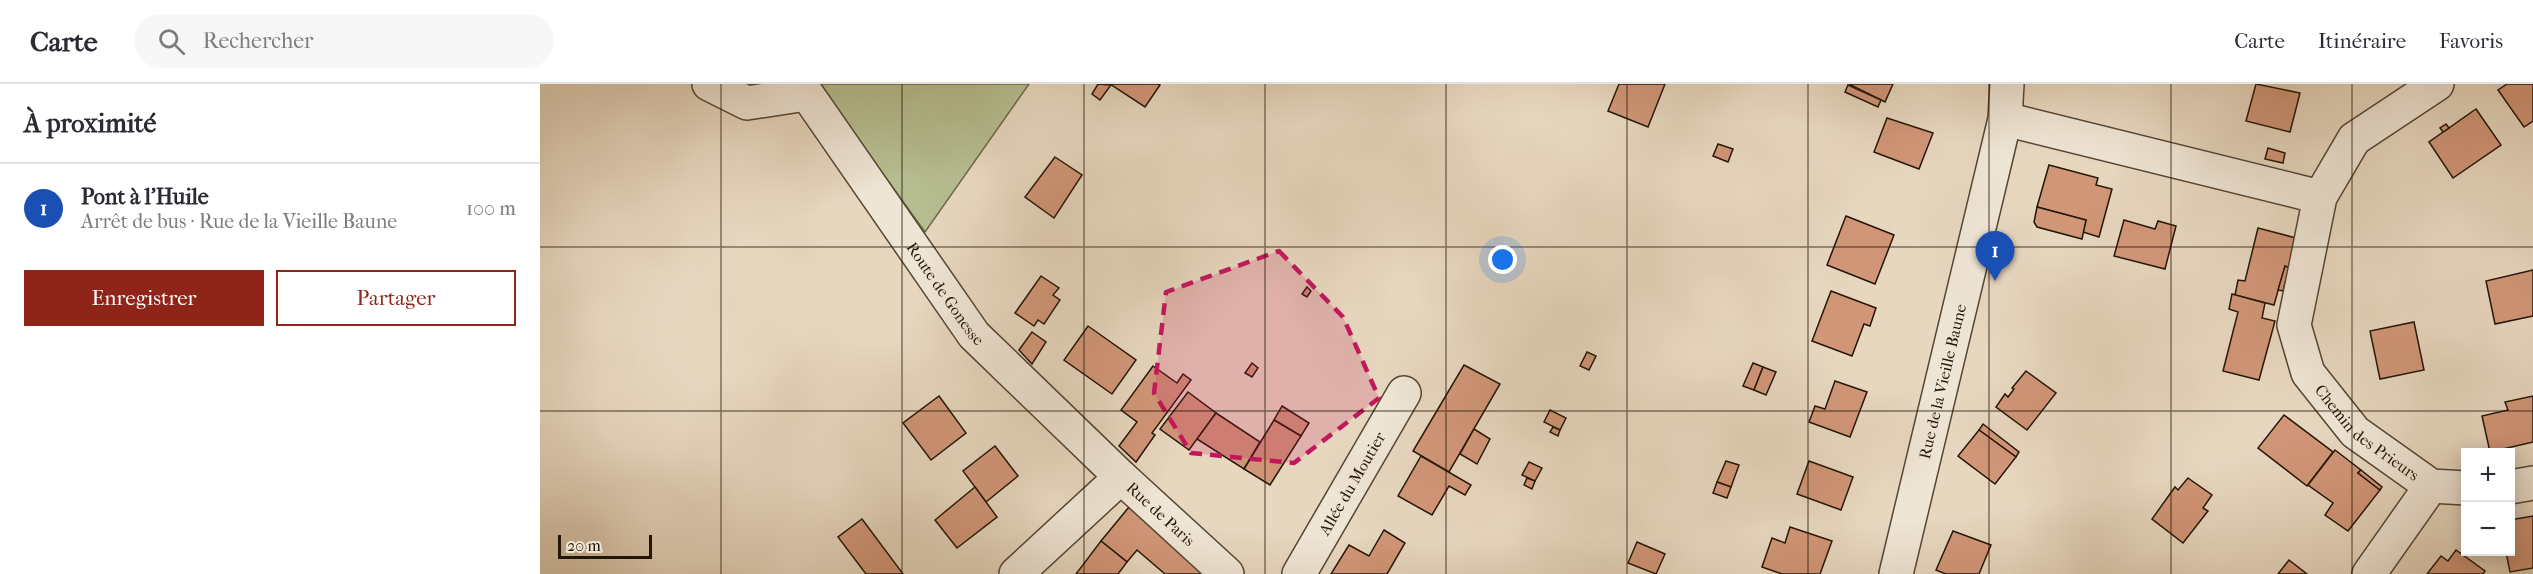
<!DOCTYPE html>
<html lang="fr">
<head>
<meta charset="utf-8">
<style>
	body { margin:0; font-family:"IM FELL French Canon",serif; background:#f7f7f7; color:#2b2b33 }
	.controls { position:absolute; right:18px; bottom:18px; display:grid; overflow:hidden; border-radius:0px; box-shadow:0 3px 15px #0003 }
	.controls button { width:54px; height:54px; display:grid; place-items:center; padding:0; border:0; border-bottom:2px solid #e1e1e2; background:#fff; color:#2b2b33; font:30px sans-serif }
	.scale { position:absolute; left:18px; bottom:15px; width:94px; box-sizing:border-box; padding-left:6px; border:3px solid #241606; border-top:0; font-size:16px; line-height:21px; white-space:nowrap; color:#241606; -webkit-text-stroke:4px #efe5d5; paint-order:stroke }
	.you { position:absolute; left:963px; top:176px; width:21px; height:21px; margin:-15px; border:4px solid #fff; border-radius:50%; background:#1a73e8; box-shadow:0 0 0 9px #1a73e833 }
	.badge { display:grid; place-items:center; width:39px; height:39px; border-radius:50%; background:#8f2418; color:#fff; font-size:20px; font-weight:700 }
	.pin { position:absolute; translate:-50% -50px; filter:drop-shadow(0 2px 3px #0008) }
	.pin::after { content:''; position:absolute; top:32px; width:21px; height:18px; background:inherit; clip-path:polygon(0 0,100% 0,50% 100%) }
	.list { margin:0; padding:0; list-style:none }
	h2 { display:flex; justify-content:space-between; align-items:center; height:78px; margin:0; padding:0 24px; font-size:26px }
	h2 small { font-size:20px; font-weight:400; color:#7c7c81 }
	.list li { display:grid; grid-template-columns:39px 1fr auto; gap:18px; align-items:center; box-sizing:border-box; height:90px; padding:0 24px; border-top:2px solid #e1e1e2 }
	.list b { display:block; font-size:22px; white-space:nowrap }
	.list p { margin:0; font-size:20px; white-space:nowrap; color:#7c7c81 }
	.list em { font-size:20px; font-style:normal; color:#7c7c81 }
	.actions { display:flex; gap:12px; padding:18px 24px }
	.actions a { flex:1; padding:14px 0; border:2px solid #8f2418; border-radius:0px; text-align:center; font-size:21px; color:#8f2418 }
	.actions .main { background:#8f2418; color:#fff }
	.icon { flex:none; width:33px; height:33px; fill:none; stroke:currentColor; stroke-width:2; stroke-linecap:round; stroke-linejoin:round }
	.map { position:relative; flex:none; width:1993px; height:490px; overflow:hidden }
	header { display:flex; align-items:center; gap:36px; box-sizing:border-box; height:84px; padding:0 30px; background:#fff; border-bottom:2px solid #e1e1e2 }
	header strong { font-size:28px }
	nav { display:flex; gap:33px; margin-inline-start:auto; font-size:21px }
	.search { width:420px; height:54px; background:#f7f7f7; display:flex; align-items:center; gap:15px; box-sizing:border-box; padding:0 21px; border-radius:33px; color:#7c7c81; font-size:22px }
	main { display:flex }
	aside { flex:1; background:#fff }
	.map>svg:first-child { display:block }
	.green { fill:#b6be91; stroke:#6d6a4c; stroke-width:1.5 }
	.building { fill:#d19678; stroke:#241606; stroke-width:1.5 }
	.lines { fill:none; stroke-linecap:round; stroke-linejoin:round }
	.minor-casing { stroke:#554634; stroke-width:36 }
	.minor { stroke:#efe5d5; stroke-width:33 }
	.marked { fill:#c2185b; fill-opacity:0.2; stroke:#c2185b; stroke-width:4.5; stroke-dasharray:12 8; stroke-linejoin:round }
	.grid { fill:none; stroke:#241606; stroke-width:1.5; stroke-opacity:0.55 }
	.labels { text-anchor:middle; dominant-baseline:central; stroke-width:6; stroke-linejoin:round; paint-order:stroke }
	.street-label { font-size:16px; fill:#241606; stroke:#efe5d5 }
</style>
</head>
<body>
<header>
<strong>Carte</strong>
<div class="search"><svg class="icon" aria-label="search" viewBox="0 0 24 24"><circle cx="10" cy="10" r="6"/><path d="M15 15l6 6"/></svg>Rechercher</div>
<nav><a>Carte</a><a>Itinéraire</a><a>Favoris</a></nav>
</header>
<main>
<aside>
<h2>À proximité<small></small></h2>
<ul class="list">
<li><span class="badge" style="background:#1a4fb4">1</span><div><b>Pont à l'Huile</b><p>Arrêt de bus · Rue de la Vieille Baune</p></div><em>100 m</em></li>
</ul>
<div class="actions"><a class="main">Enregistrer</a><a>Partager</a></div>
</aside>
<div class="map">
<svg width="1993" height="490" viewBox="0 0 1993 490">
	<rect width="100%" height="100%" fill="#e7d7bf"/>
	<filter id="stains"><feTurbulence type="fractalNoise" baseFrequency=".00333" numOctaves="4"/><feColorMatrix values="0 0 0 0 .2 0 0 0 0 .09 0 0 0 0 .02 0 0 0 .5 -.17"/></filter>
	<radialGradient id="worn" r=".72"><stop offset=".6" stop-color="#630" stop-opacity="0"/><stop offset="1" stop-color="#630" stop-opacity=".3"/></radialGradient>
	<!-- green -->
	<path class="green" d="M278 0H489L385 148Z"/>
	<!-- building -->
	<g class="building">
		<path d="M558 0 571 1 560 16 552 10Z"/>
		<path d="M570 0H618L620 1 605 23Z"/>
		<path d="M1079 0H1125L1108 43 1068 27Z"/>
		<path d="M1309 0H1353L1345 18Z"/>
		<path d="M1716 0 1760 9 1750 48 1706 37Z"/>
		<path d="M1967 0H1993V37L1984 43 1958 6Z"/>
		<path d="M1308 1 1341 16 1338 23 1305 8Z"/>
		<path d="M1936 25 1961 61 1913 94 1889 58Z"/>
		<path d="M1347 34 1393 49 1379 85 1334 68Z"/>
		<path d="M1906 40 1909 44 1903 48 1900 44Z"/>
		<path d="M1178 60 1193 65 1188 78 1173 72Z"/>
		<path d="M1728 64 1745 69 1743 79 1725 75Z"/>
		<path d="M515 73 542 91 514 134 485 113Z"/>
		<path d="M1509 81 1558 94 1556 101 1572 105 1559 153 1543 148 1546 136 1497 123Z"/>
		<path d="M1497 123 1546 136 1542 155 1497 143 1494 138Z"/>
		<path d="M1306 132 1354 151 1335 200 1287 181Z"/>
		<path d="M1584 136 1615 145 1618 137 1636 142 1625 185 1574 172Z"/>
		<path d="M1718 144 1756 154 1749 184 1745 182 1734 221 1695 211 1698 196 1705 197Z"/>
		<path d="M1745 182 1749 184 1743 207 1738 206Z"/>
		<path d="M1993 186V232L1955 240 1946 197Z"/>
		<path d="M501 192 519 204 513 211 520 216 504 240 498 236 494 242 475 229Z"/>
		<path d="M767 203 771 207 767 213 762 210Z"/>
		<path d="M1291 207 1336 224 1330 242 1324 240 1312 272 1272 257Z"/>
		<path d="M1692 210 1725 219 1722 234 1735 237 1719 296 1683 287 1698 228 1689 225Z"/>
		<path d="M1874 238 1884 286 1840 295 1830 247Z"/>
		<path d="M548 242 596 276 572 310 524 276Z"/>
		<path d="M492 248 506 258 492 280 479 266Z"/>
		<path d="M1047 268 1056 272 1049 286 1040 282Z"/>
		<path d="M712 279 718 284 712 293 705 289Z"/>
		<path d="M1213 279 1223 283 1214 306 1203 302Z"/>
		<path d="M924 281 960 300 909 388 873 367Z"/>
		<path d="M613 282 637 299 643 290 651 296 612 349 615 351 596 378 579 362 597 338 581 326Z"/>
		<path d="M1223 283 1236 288 1226 311 1214 306Z"/>
		<path d="M1486 287 1516 309 1487 346 1456 323 1465 310 1468 313 1474 305 1472 304Z"/>
		<path d="M1295 297 1327 308 1310 353 1269 338 1275 322 1285 325Z"/>
		<path d="M648 308 676 329 649 366 620 345Z"/>
		<path d="M399 312 426 349 391 376 363 339Z"/>
		<path d="M1993 312V358L1950 368 1942 332 1968 326 1965 318Z"/>
		<path d="M742 322 769 339 761 352 734 336Z"/>
		<path d="M1010 326 1026 334 1020 346 1004 338Z"/>
		<path d="M676 329 720 358 704 385 657 355Z"/>
		<path d="M1744 331 1793 368 1767 402 1718 364Z"/>
		<path d="M734 336 761 352 730 401 704 385Z"/>
		<path d="M1443 340 1479 368 1476 373 1439 346Z"/>
		<path d="M1013 343 1020 346 1018 352 1010 348Z"/>
		<path d="M934 345 950 355 937 380 920 370Z"/>
		<path d="M1439 346 1476 373 1455 400 1418 372Z"/>
		<path d="M455 362 478 392 446 418 423 387Z"/>
		<path d="M1795 366 1821 386 1818 389 1840 406 1808 447 1785 431 1793 419 1768 401Z"/>
		<path d="M881 372 931 401 925 411 909 402 892 431 858 412Z"/>
		<path d="M1186 377 1199 381 1191 403 1177 398Z"/>
		<path d="M1269 377 1313 393 1301 426 1257 410Z"/>
		<path d="M989 378 1002 384 995 397 982 391Z"/>
		<path d="M1821 386 1842 403 1840 406 1818 389Z"/>
		<path d="M987 394 995 397 992 405 984 401Z"/>
		<path d="M1648 394 1672 411 1663 424 1668 427 1643 459 1612 435 1635 403 1638 406Z"/>
		<path d="M1177 398 1191 403 1187 414 1173 409Z"/>
		<path d="M435 403 457 433 417 464 395 436Z"/>
		<path d="M589 423 667 490H625L597 466 587 478 561 457Z"/>
		<path d="M1993 432V484L1970 488 1966 468H1970V436Z"/>
		<path d="M322 435 363 490H326L298 453Z"/>
		<path d="M1250 443 1292 457 1280 490H1242L1222 483 1232 454 1245 459Z"/>
		<path d="M844 446 865 459 847 490H791L809 461 829 472Z"/>
		<path d="M1413 447 1451 461 1439 490H1406L1396 486Z"/>
		<path d="M561 457 587 478 578 490H536Z"/>
		<path d="M1097 458 1125 470 1116 490 1088 479Z"/>
		<path d="M1916 466 1945 487 1943 490H1887L1901 472 1908 477Z"/>
		<path d="M1749 476 1767 490H1738Z"/>
	</g>
	<g class="lines">
		<defs>
			<g id="minor">
				<path d="M169 0 207 19 266 10"/>
				<path id="s1" d="M260 0 434 251 581 393 687 490"/>
				<path id="s2" d="M1897 0 1814 55 1780 113 1754 241 1768 289 1815 348 1891 402 1926 404"/>
				<path d="M1465 35 1780 113"/>
				<path d="M1970 403 1993 399"/>
				<path d="M476 490 581 393"/>
				<path id="s3" d="M759 490 864 309"/>
				<path id="s4" d="M1356 490 1465 35 1467 0"/>
				<path d="M1829 490 1891 402"/>
			</g>
		</defs>
		<!-- minor casing -->
		<use href="#minor" class="minor-casing"/>
		<!-- minor -->
		<use href="#minor" class="minor"/>
	</g>
	<!-- marked area -->
	<path class="marked" d="M739 167 803 233 839 314 754 379 651 369 614 309 626 208Z"/>
	<!-- grid -->
	<path class="grid" d="M181 0V490M362 0V490M544 0V490M725 0V490M906 0V490M1087 0V490M1268 0V490M1449 0V490M1631 0V490M1812 0V490M0 163H1993M0 327H1993"/>
	<g class="labels">
		<!-- street labels -->
		<g class="street-label">
			<text stroke="none"><textPath href="#s1" startOffset="255">Route de Gonesse</textPath></text>
			<text stroke="none"><textPath href="#s4" startOffset="198">Rue de la Vieille Baune</textPath></text>
			<text stroke="none"><textPath href="#s2" startOffset="432">Chemin des Prieurs</textPath></text>
			<text stroke="none"><textPath href="#s3" startOffset="105">Allée du Moutier</textPath></text>
			<text stroke="none"><textPath href="#s1" startOffset="564">Rue de Paris</textPath></text>
		</g>
	</g>
	<rect width="100%" height="100%" filter="url(#stains)"/>
	<rect width="100%" height="100%" fill="url(#worn)"/>
</svg>
<div class="controls">
<button>+</button>
<button>−</button>
</div>
<div class="scale">20 m</div>
<div class="you"></div>
<div class="pin badge" style="left:1455px;top:197px;background:#1a4fb4">1</div>
</div>
</main>
</body>
</html>
